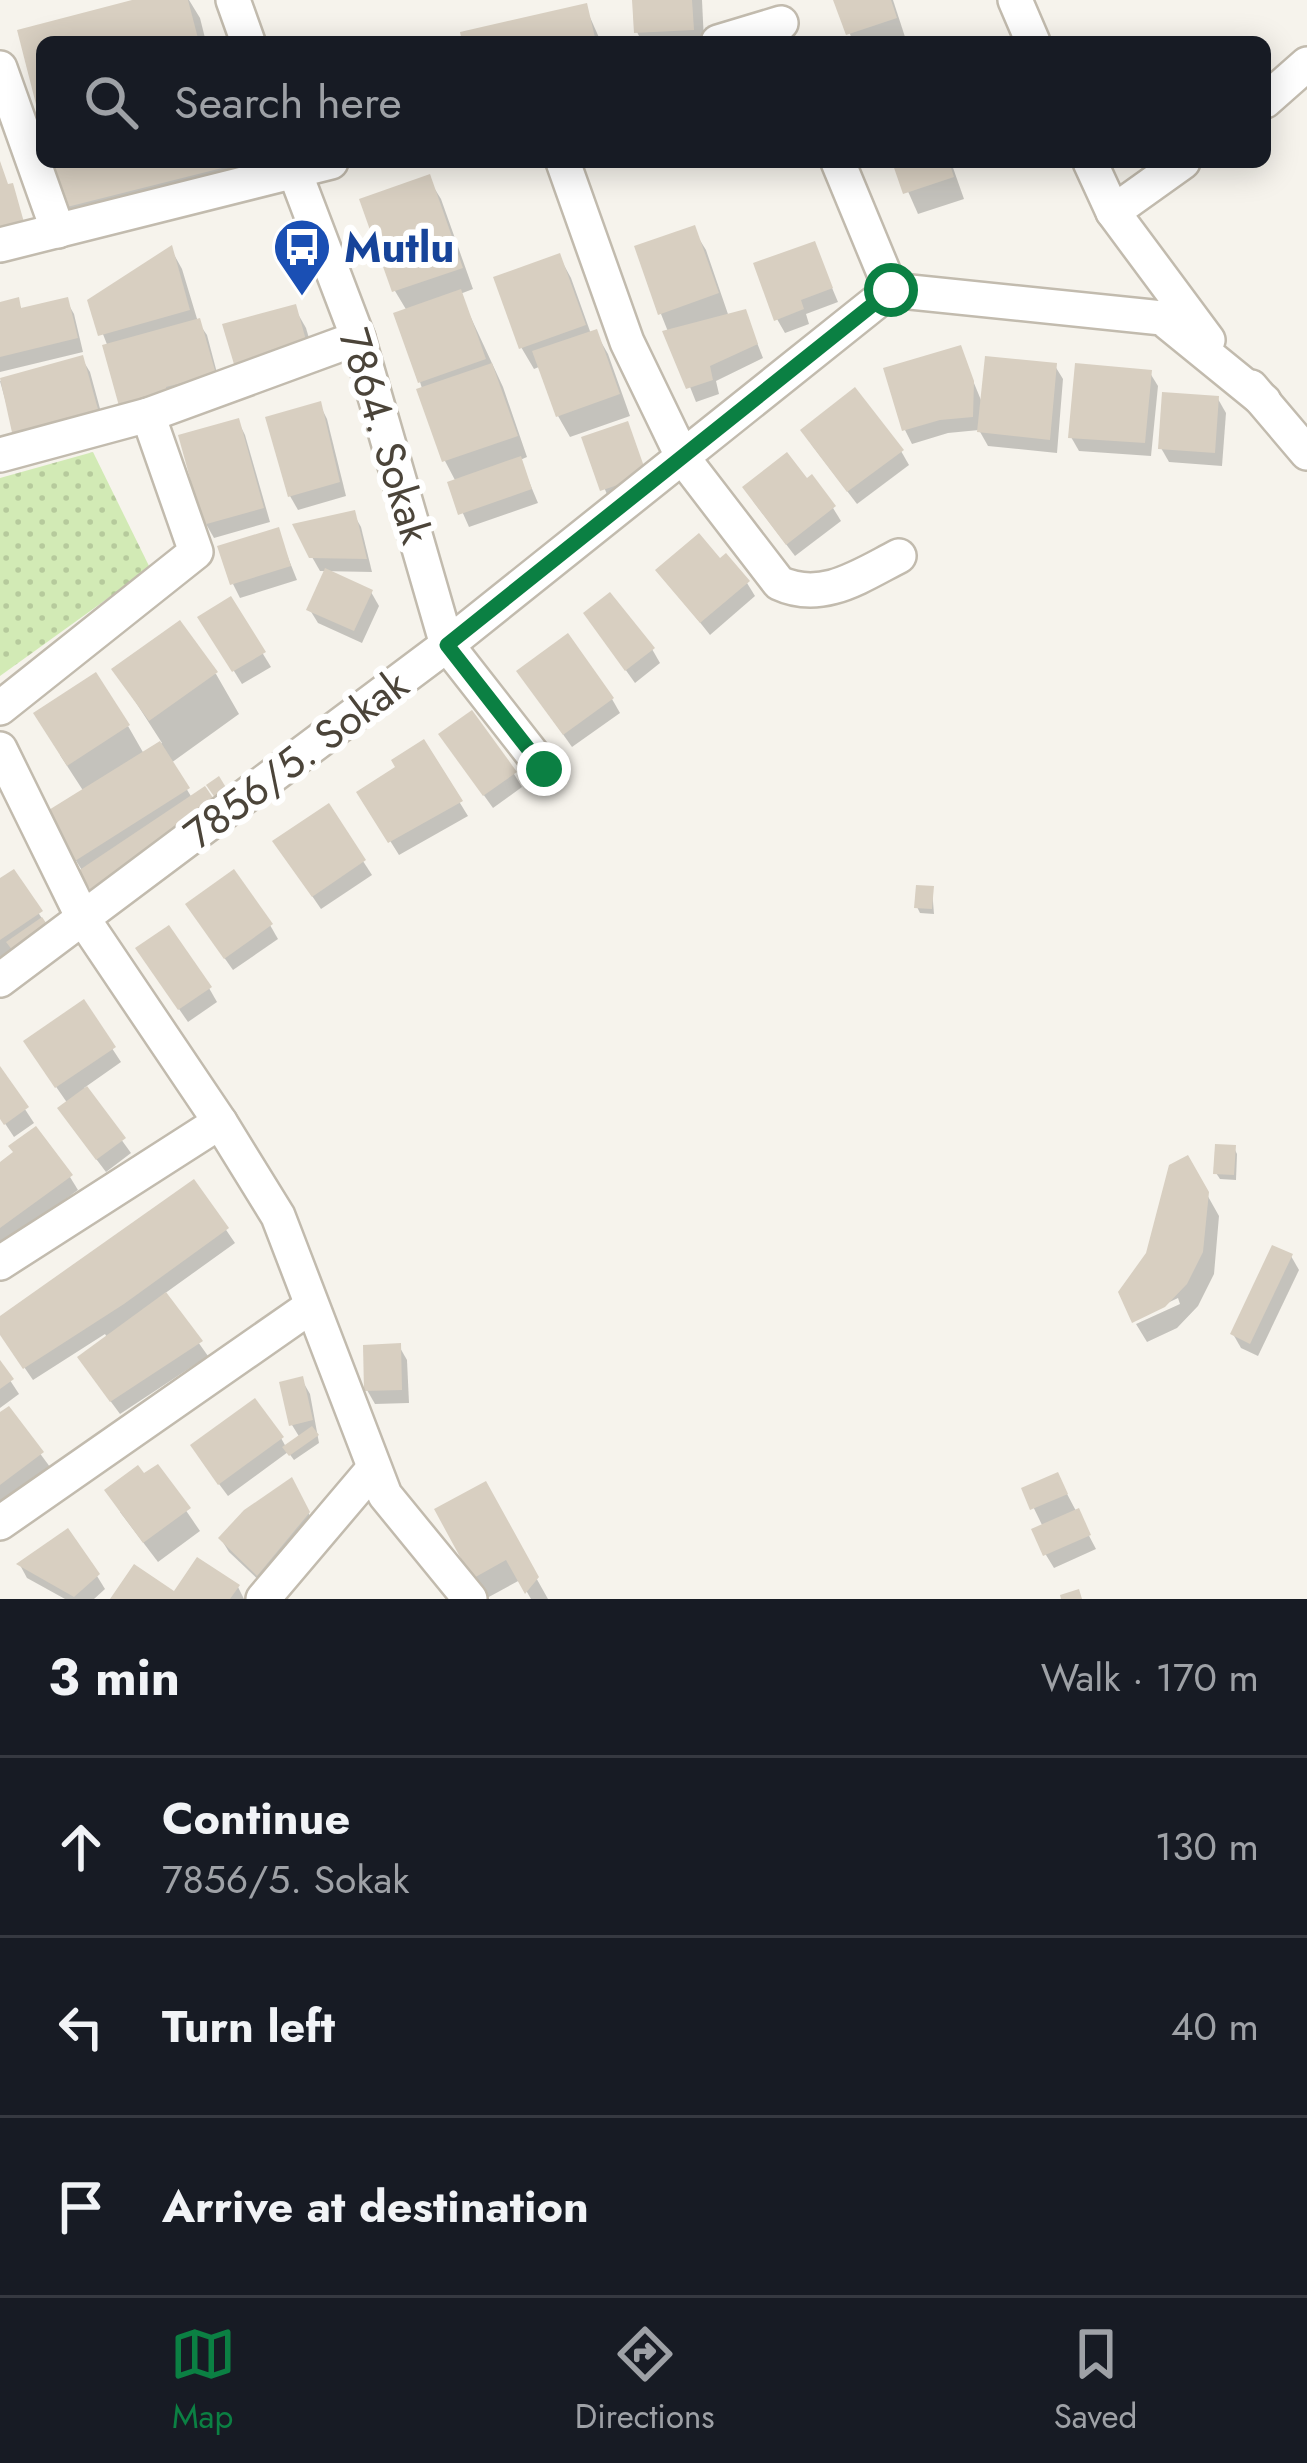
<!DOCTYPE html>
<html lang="en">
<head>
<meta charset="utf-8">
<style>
	body { margin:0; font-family:Jost,sans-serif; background:#242831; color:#f1f3f6 }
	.stop { position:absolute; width:36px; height:36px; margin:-27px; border:9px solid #0b8043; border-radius:50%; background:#fff }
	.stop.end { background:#0b8043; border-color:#fff; box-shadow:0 3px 12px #0008 }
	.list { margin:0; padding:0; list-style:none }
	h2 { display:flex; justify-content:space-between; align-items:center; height:156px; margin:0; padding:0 48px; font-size:51px }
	h2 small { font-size:39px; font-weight:400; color:#9ea1a6 }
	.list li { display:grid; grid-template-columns:78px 1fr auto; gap:36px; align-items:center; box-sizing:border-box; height:180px; padding:0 48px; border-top:3px solid #363941 }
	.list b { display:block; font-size:45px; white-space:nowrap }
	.list p { margin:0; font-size:39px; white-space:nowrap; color:#9ea1a6 }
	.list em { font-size:39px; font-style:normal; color:#9ea1a6 }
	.icon { flex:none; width:66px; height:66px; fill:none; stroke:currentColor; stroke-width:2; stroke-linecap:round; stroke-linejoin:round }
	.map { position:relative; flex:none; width:1307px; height:1599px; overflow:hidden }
	.search { position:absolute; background:#171b24; box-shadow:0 6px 30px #0003; left:36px; right:36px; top:36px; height:132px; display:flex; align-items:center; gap:30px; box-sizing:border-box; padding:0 42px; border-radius:18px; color:#9ea1a6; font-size:45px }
	.sheet { height:696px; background:#171b24 }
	nav { display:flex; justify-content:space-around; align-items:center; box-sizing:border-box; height:168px; border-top:3px solid #363941; background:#171b24; font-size:33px; color:#9ea1a6 }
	nav a { display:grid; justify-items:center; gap:6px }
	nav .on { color:#0b8043 }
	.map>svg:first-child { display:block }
	.park { fill:url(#park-dots) }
	.shadow { fill:#0003 }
	.building { fill:#d8cfc1 }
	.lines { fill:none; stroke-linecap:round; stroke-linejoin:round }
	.minor-casing { stroke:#c2bbae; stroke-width:38 }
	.minor { stroke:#fff; stroke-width:33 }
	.route { stroke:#0b8043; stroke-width:15 }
	.labels { text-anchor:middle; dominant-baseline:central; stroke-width:12; stroke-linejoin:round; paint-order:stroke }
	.transit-label { font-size:42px; font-weight:bold; fill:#164399; stroke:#fff; text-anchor:start }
	.street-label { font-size:42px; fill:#4b4439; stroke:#fff }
</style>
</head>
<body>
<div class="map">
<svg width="1307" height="1599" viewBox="0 0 1307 1599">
	<defs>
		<pattern id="park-dots" width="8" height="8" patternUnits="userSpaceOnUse" patternTransform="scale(3)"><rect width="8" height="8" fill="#d2eab5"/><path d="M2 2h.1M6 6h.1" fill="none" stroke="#b6ca9c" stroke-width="1.8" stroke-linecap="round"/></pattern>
	</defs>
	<rect width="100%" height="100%" fill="#f6f3ec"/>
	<!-- park -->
	<path class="park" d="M93 452 150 568 0 676V478Z"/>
	<!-- shadow -->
	<g class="shadow">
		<path d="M144 0H189L200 18 206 42H42V114L21 32Z"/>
		<path d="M635 0H702L704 42H642L637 32Z"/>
		<path d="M837 0H893L906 40 853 42Z"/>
		<path d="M585 6 601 42H466Z"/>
		<path d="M55 162H237L245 194 83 235 66 207Z"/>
		<path d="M895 162H951L964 199 918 214Z"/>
		<path d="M428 178 441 199 473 289 460 294 503 387 527 457 520 460 538 503 469 527 450 484 456 482 445 461 420 382 407 311 395 291 363 201Z"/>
		<path d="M693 229 706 250 729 317 745 312 763 358 716 381 719 394 696 402 661 314Z"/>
		<path d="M814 245 838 302 806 314 809 324 785 333 777 319Z"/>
		<path d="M171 249 182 269 198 322 207 335 221 388 171 401 108 347 90 301Z"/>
		<path d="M559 256 571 278 591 334 596 333 608 354 630 416 570 437 558 416 541 366 534 369 521 347Z"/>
		<path d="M66 300 74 314 83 352 0 372V305L17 301 23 311Z"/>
		<path d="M294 307 306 328 319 372 251 391Z"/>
		<path d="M960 349 983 405 1055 366 1063 379 1057 453 988 446 979 430 948 433 912 444 905 430Z"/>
		<path d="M82 359 90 372 105 427 15 435 0 381Z"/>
		<path d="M1150 373 1158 386 1151 456 1079 451 1071 437Z"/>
		<path d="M1218 399 1226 413 1222 466 1169 462 1161 448Z"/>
		<path d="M320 405 327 419 346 496 298 510 290 496Z"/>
		<path d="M238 421 245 435 270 522 214 538 206 524 182 437Z"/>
		<path d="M626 424 652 489 611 504 584 439Z"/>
		<path d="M811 444 901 451 909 465 857 504Z"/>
		<path d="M753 501 833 508 841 521 795 556Z"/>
		<path d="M353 513 361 527 372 572 320 571 312 557Z"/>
		<path d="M277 530 297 580 240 598 233 584Z"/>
		<path d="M659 571 747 583 755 596 710 635Z"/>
		<path d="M371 592 379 606 362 643 318 623 310 610Z"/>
		<path d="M230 600 271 667 242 684 201 618Z"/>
		<path d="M595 627 652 649 660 663 635 683Z"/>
		<path d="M115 670 216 674 239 714 171 763 192 798 217 809 229 830 107 912 48 814 84 792 60 755 128 726 144 754 162 743Z"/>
		<path d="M528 685 612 699 620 713 572 747Z"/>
		<path d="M423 743 468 816 399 855 360 793 399 769Z"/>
		<path d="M450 748 514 774 522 787 493 808Z"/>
		<path d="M328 807 372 875 321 909 284 855Z"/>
		<path d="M13 873 64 953 11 989 0 973V881Z"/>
		<path d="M932 889 934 914 920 913 917 907Z"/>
		<path d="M196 918 270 925 278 939 233 970Z"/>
		<path d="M147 963 209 988 217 1002 188 1022Z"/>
		<path d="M83 1004 121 1062 84 1088 131 1153 106 1172 69 1123 68 1104 34 1055Z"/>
		<path d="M0 1071 34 1123 14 1137 0 1116Z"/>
		<path d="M1234 1148 1237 1154 1236 1180 1220 1179 1216 1173Z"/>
		<path d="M16 1154 70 1177 78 1190 0 1247V1166Z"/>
		<path d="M1187 1159 1219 1216 1214 1274 1198 1306 1177 1328 1147 1342 1136 1324 1180 1304 1178 1298 1134 1319 1149 1254Z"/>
		<path d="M194 1183 235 1243 164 1294 208 1356 120 1414 89 1372 108 1339 105 1334 33 1380 0 1332V1320Z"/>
		<path d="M1291 1256 1299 1270 1258 1356 1241 1348 1233 1334Z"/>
		<path d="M399 1346 407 1360 409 1403 375 1404 367 1390Z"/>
		<path d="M0 1365 19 1394 0 1408Z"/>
		<path d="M302 1380 310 1394 319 1443 294 1460 288 1452 228 1496 201 1460 281 1438 286 1447 300 1438 292 1425Z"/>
		<path d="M8 1410 50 1467 0 1505V1416Z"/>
		<path d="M157 1468 200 1531 158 1562 120 1512Z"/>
		<path d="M484 1485 548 1599H531L520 1580 487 1598 438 1511Z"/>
		<path d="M1025 1490H1065L1096 1549 1054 1568 1046 1555 1043 1527Z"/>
		<path d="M299 1494 316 1528 266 1587 229 1552 221 1539Z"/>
		<path d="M20 1565 97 1576 105 1589 94 1599H65L27 1578Z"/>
		<path d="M238 1587 244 1599H114L174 1595Z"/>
	</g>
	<!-- building -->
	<g class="building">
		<path d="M132 0H188L199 42H42L40 120 17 30Z"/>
		<path d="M632 0H692L694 30 634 33Z"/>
		<path d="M833 0H891L897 18 846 35Z"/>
		<path d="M587 3 596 42H462L460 32Z"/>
		<path d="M0 161 8 184 13 183 27 233 0 241Z"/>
		<path d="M51 162H238V164L63 208Z"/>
		<path d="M892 162H949L954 177 903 194Z"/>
		<path d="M430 174 463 268 392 292 359 199Z"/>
		<path d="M695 225 719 293 658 315 634 246Z"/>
		<path d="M815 241 833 288 801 300 804 309 774 321 753 263Z"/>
		<path d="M172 245 190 310 98 336 87 300Z"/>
		<path d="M560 253 586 325 519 349 493 277Z"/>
		<path d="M461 289 486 359 418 383 393 313Z"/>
		<path d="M19 297 21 308 68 297 78 338 0 357V302Z"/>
		<path d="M296 304 309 351 236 371 222 324Z"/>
		<path d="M746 309 758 344 710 366 713 380 686 389 662 331Z"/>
		<path d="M200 318 216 374 166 387 167 393 119 406 102 345Z"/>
		<path d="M597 329 620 394 556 417 532 351Z"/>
		<path d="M961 345 974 381 973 417 940 420 902 431 883 368Z"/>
		<path d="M83 355 99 413 13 437 0 378Z"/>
		<path d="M985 356 1057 363 1050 440 977 432Z"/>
		<path d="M492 363 518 436 442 462 416 389Z"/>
		<path d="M1075 363 1152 370 1145 443 1068 438Z"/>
		<path d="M855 387 904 450 847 492 800 430Z"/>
		<path d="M1162 392 1219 396 1215 453 1158 449Z"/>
		<path d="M321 401 340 482 288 497 265 417Z"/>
		<path d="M239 418 264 508 203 525 178 435Z"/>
		<path d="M628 421 647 475 600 491 581 437Z"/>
		<path d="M787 452 807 478 812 474 836 506 786 545 742 487Z"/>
		<path d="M521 456 532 489 458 515 447 482Z"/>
		<path d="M355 510 367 559 309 558 292 524Z"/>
		<path d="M279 527 291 566 230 585 217 546Z"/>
		<path d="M699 533 720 558 726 553 750 581 700 623 655 570Z"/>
		<path d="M325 568 373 590 354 631 306 610Z"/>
		<path d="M610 592 655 648 625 671 583 613Z"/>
		<path d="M231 596 266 652 232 672 197 617Z"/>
		<path d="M180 620 218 672 149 721 111 669Z"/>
		<path d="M568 633 614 698 563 735 516 671Z"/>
		<path d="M96 672 130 725 67 766 33 713Z"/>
		<path d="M472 710 517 772 483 796 438 734Z"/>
		<path d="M424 739 463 801 388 843 356 792 395 767 391 760Z"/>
		<path d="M160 741 190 788 75 861 44 813Z"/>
		<path d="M219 776 230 794 218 802 206 785Z"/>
		<path d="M205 786 220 808 93 893 78 871Z"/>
		<path d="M329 803 366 860 312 897 272 841Z"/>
		<path d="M14 869 43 911 0 940V878Z"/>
		<path d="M234 869 273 924 224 959 185 904Z"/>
		<path d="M916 885 934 886 932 909 914 908Z"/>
		<path d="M42 917 51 930 16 955 6 942Z"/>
		<path d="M169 925 212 987 178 1010 135 948Z"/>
		<path d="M84 999 116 1047 55 1088 23 1041Z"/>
		<path d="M0 1066 29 1107 4 1125 0 1119Z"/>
		<path d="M87 1086 126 1138 96 1160 57 1108Z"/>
		<path d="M36 1126 73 1175 0 1228V1162L13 1152 8 1146Z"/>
		<path d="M1215 1144 1236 1145 1234 1175 1213 1174Z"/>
		<path d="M1188 1155 1209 1192 1203 1252 1187 1284 1165 1307 1132 1323 1118 1292 1146 1253 1169 1165Z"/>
		<path d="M194 1179 229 1228 124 1304 23 1369 0 1335V1316Z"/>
		<path d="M1272 1245 1293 1254 1250 1344 1230 1334Z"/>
		<path d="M166 1292 203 1341 110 1402 77 1357Z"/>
		<path d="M401 1343 402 1390 364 1391 363 1345Z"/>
		<path d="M0 1360 14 1379 0 1389Z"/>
		<path d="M303 1376 313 1420 289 1426 279 1382Z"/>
		<path d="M255 1398 284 1437 218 1485 190 1445Z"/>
		<path d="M9 1406 44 1452 0 1485V1412Z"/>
		<path d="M312 1426 319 1435 289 1456 282 1447Z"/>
		<path d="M158 1464 191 1508 143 1543 104 1490 138 1465 144 1473Z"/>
		<path d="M1058 1472 1068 1494 1030 1510 1021 1488Z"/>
		<path d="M292 1477 310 1512 257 1576 218 1538 244 1510Z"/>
		<path d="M486 1481 539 1577 525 1594 506 1560 472 1579 434 1509Z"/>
		<path d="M1079 1508 1091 1535 1043 1556 1031 1529Z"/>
		<path d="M68 1528 100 1574 74 1597 16 1564Z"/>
		<path d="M197 1557 240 1585 230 1599H110L134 1564 174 1591Z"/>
		<path d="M1079 1589 1082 1599H1061L1060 1595Z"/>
	</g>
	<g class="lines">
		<defs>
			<g id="minor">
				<path d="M233 0 248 42"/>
				<path d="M1015 0 1033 42"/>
				<path d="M718 42 781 23"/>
				<path d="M0 68 58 231"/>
				<path d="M1265 101 1307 64"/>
				<path d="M291 162 358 338 447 645 544 769"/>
				<path d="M563 162 627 342 683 458 779 583C822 603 860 576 899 556"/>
				<path d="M838 162 891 290"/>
				<path d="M1090 162 1113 212 1208 340"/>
				<path d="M1113 212 1183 162"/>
				<path d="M0 245 331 162"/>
				<path d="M1251 387 1307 453"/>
				<path d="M0 455 148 415 358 338"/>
				<path d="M0 708 196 552 148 415"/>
				<path d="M0 749 84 920 220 1122 278 1216 385 1495 470 1599"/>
				<path d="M0 980 447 645 891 290 1162 318 1264 401"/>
				<path d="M0 1263 220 1122"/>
				<path d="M0 1523 310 1307"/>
				<path d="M263 1599 374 1468"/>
			</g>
		</defs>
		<!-- minor casing -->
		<use href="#minor" class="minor-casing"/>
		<!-- minor -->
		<use href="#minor" class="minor"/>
	</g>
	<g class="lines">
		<!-- route -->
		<path class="route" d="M544 769 447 645 891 290"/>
	</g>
	<!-- icons -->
	<defs>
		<symbol id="bus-pin" viewBox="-11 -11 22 30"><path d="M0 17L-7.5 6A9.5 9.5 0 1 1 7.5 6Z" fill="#1a4fb4" stroke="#fff"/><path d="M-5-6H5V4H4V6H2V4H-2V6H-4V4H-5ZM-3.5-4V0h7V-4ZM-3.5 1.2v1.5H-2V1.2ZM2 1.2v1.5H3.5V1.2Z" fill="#fff"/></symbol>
	</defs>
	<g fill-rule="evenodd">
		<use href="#bus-pin" x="269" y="214" width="66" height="90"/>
	</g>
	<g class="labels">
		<!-- transit labels -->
		<g class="transit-label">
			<text x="344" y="247">Mutlu</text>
		</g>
		<!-- street labels -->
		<g class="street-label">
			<text transform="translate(385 436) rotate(73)">7864. Sokak</text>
			<text transform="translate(296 759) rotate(-37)">7856/5. Sokak</text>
		</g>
	</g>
</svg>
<div class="stop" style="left:891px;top:290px"></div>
<div class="stop end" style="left:544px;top:769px"></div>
<div class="search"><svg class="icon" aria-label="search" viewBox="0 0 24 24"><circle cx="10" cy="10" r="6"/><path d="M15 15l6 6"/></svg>Search here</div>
</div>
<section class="sheet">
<h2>3 min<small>Walk · 170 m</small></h2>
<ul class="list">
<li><svg class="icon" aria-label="ahead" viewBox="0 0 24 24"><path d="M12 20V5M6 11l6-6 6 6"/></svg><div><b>Continue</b><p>7856/5. Sokak</p></div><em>130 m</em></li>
<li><svg class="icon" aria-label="left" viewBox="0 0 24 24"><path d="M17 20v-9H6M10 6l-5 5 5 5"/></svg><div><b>Turn left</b></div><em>40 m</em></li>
<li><svg class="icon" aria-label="arrive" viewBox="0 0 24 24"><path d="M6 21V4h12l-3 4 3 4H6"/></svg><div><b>Arrive at destination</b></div></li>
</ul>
</section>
<nav>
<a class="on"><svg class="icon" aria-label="map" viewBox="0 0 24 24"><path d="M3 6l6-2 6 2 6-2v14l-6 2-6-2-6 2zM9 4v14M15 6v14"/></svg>Map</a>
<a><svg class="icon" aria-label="directions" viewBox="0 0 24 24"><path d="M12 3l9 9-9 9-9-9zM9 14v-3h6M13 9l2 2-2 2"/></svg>Directions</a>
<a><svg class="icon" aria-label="saved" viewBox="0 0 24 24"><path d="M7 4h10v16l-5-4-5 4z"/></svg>Saved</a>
</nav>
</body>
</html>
